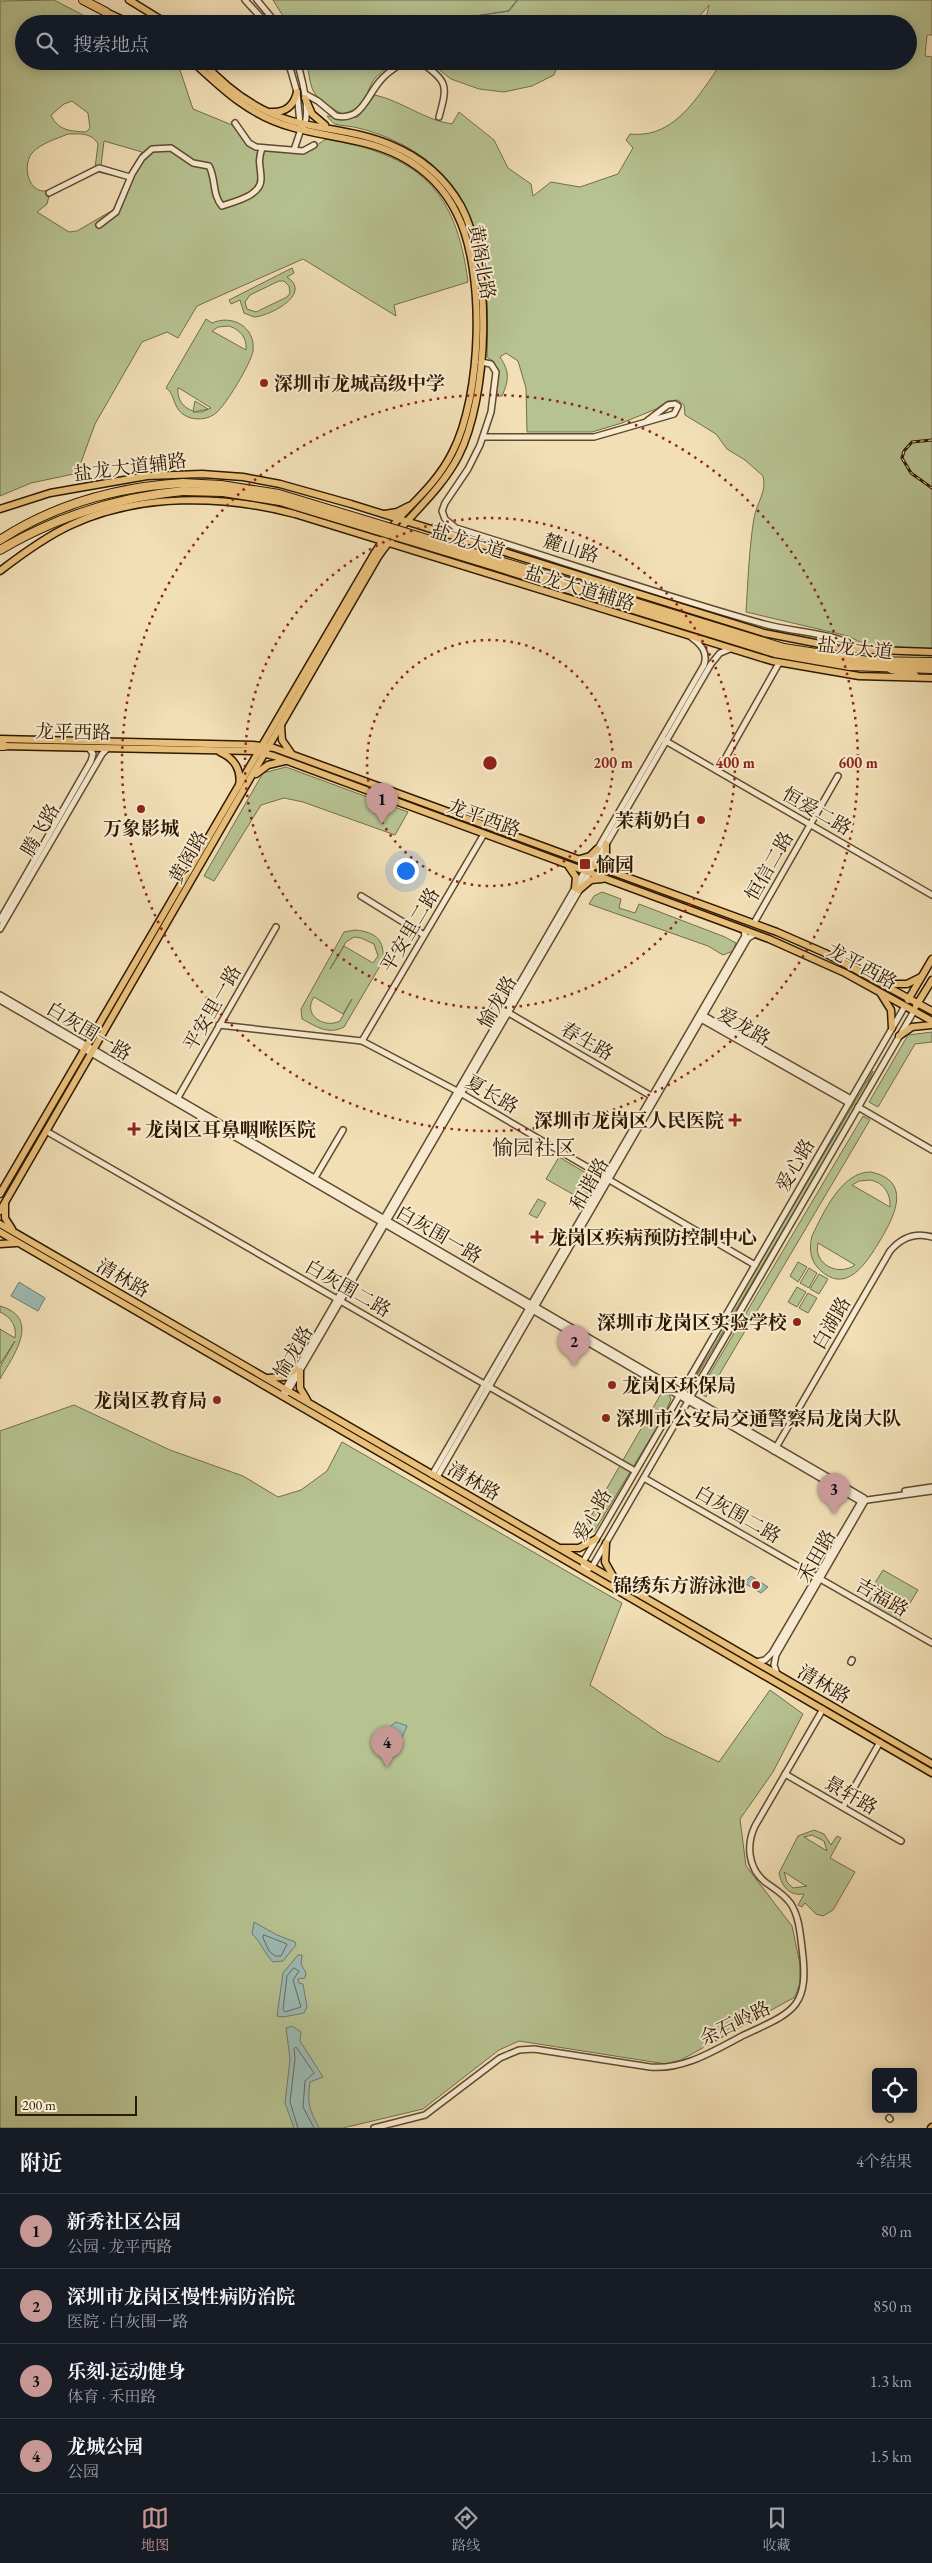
<!DOCTYPE html>
<html lang="zh">
<head>
<meta charset="utf-8">
<style>
	body { margin:0; font-family:"EB Garamond","Noto Serif SC",serif; background:#242831; color:#f1f3f6 }
	.controls { position:absolute; right:15px; bottom:15px; display:grid; overflow:hidden; border-radius:5px; box-shadow:0 2px 12px #0003 }
	.controls button { width:45px; height:45px; display:grid; place-items:center; padding:0; border:0; border-bottom:1px solid #363941; background:#171b24; color:#f1f3f6; font:25px sans-serif }
	.scale { position:absolute; left:15px; bottom:12px; width:122px; box-sizing:border-box; padding-left:5px; border:2px solid #2e1900; border-top:0; font-size:14px; line-height:18px; white-space:nowrap; color:#2e1900; -webkit-text-stroke:4px #f7ead0; paint-order:stroke }
	.you { position:absolute; left:405px; top:870px; width:18px; height:18px; margin:-12px; border:4px solid #fff; border-radius:50%; background:#1a73e8; box-shadow:0 0 0 8px #1a73e833 }
	.badge { display:grid; place-items:center; width:32px; height:32px; border-radius:50%; background:#c59692; color:#111; font-size:16px; font-weight:700 }
	.pin { position:absolute; translate:-50% -41px; filter:drop-shadow(0 1px 2px #0008) }
	.pin::after { content:''; position:absolute; top:26px; width:18px; height:15px; background:inherit; clip-path:polygon(0 0,100% 0,50% 100%) }
	.list { margin:0; padding:0; list-style:none }
	h2 { display:flex; justify-content:space-between; align-items:center; height:65px; margin:0; padding:0 20px; font-size:21px }
	h2 small { font-size:16px; font-weight:400; color:#9ea1a6 }
	.list li { display:grid; grid-template-columns:32px 1fr auto; gap:15px; align-items:center; box-sizing:border-box; height:75px; padding:0 20px; border-top:1px solid #363941 }
	.list b { display:block; font-size:19px; white-space:nowrap }
	.list p { margin:0; font-size:16px; white-space:nowrap; color:#9ea1a6 }
	.list em { font-size:16px; font-style:normal; color:#9ea1a6 }
	.icon { flex:none; width:28px; height:28px; fill:none; stroke:currentColor; stroke-width:2; stroke-linecap:round; stroke-linejoin:round }
	.map { position:relative; flex:none; width:932px; height:2128px; overflow:hidden }
	.search { position:absolute; background:#171b24; box-shadow:0 2px 12px #0003; left:15px; right:15px; top:15px; height:55px; display:flex; align-items:center; gap:12px; box-sizing:border-box; padding:0 18px; border-radius:28px; color:#9ea1a6; font-size:19px }
	.sheet { height:365px; background:#171b24 }
	nav { display:flex; justify-content:space-around; align-items:center; box-sizing:border-box; height:70px; border-top:1px solid #363941; background:#171b24; font-size:14px; color:#9ea1a6 }
	nav a { display:grid; justify-items:center; gap:2px }
	nav .on { color:#c59692 }
	.map>svg:first-child { display:block }
	.green { fill:#b7c291; stroke:#726e48; fill-rule:evenodd }
	.water { fill:#9dbbb5; stroke:#717a6d }
	.lines { fill:none; stroke-linecap:round; stroke-linejoin:round }
	.shore { stroke:#666a5a; stroke-width:1 }
	.minor-casing { stroke:#5f4a2e; stroke-width:8 }
	.major-casing { stroke:#2e1900; stroke-width:9 }
	.highway-casing { stroke:#2e1900; stroke-width:10 }
	.minor { stroke:#f7ead0; stroke-width:5 }
	.major { stroke:#e9c07b; stroke-width:6 }
	.highway { stroke:#e9c07b; stroke-width:8 }
	.rail-casing { stroke:#2e1900; stroke-width:3 }
	.rail { stroke:#f7ead0; stroke-width:1; stroke-dasharray:4; stroke-linecap:butt }
	.highway-bridge-casing { stroke:#2e1900; stroke-width:10; stroke-linecap:butt }
	.highway-bridge { stroke:#e9c07b; stroke-width:8 }
	.ring { fill:none; stroke:#8f2418; stroke-width:2.5; stroke-dasharray:2.5 5 }
	.poi-dot { fill:#8f2418; stroke:#f7ead0; stroke-width:2 }
	.labels { text-anchor:middle; dominant-baseline:central; stroke-width:4; stroke-linejoin:round; paint-order:stroke }
	.street-label { font-size:19px; fill:#2e1900; stroke:#f7ead0 }
	.poi-label { font-size:19px; font-weight:bold; fill:#2e1900; stroke:#f7ead0; text-anchor:start }
	.quarter-label { font-size:21px; fill:#2e1900; stroke:#f7ead0 }
	.centre { fill:#8f2418; stroke:#f7ead0; stroke-width:2.5 }
	.ring-label { font-size:15px; text-anchor:middle; font-weight:bold; fill:#8f2418; stroke:#f7ead0; stroke-width:4; stroke-linejoin:round; paint-order:stroke }
</style>
</head>
<body>
<div class="map">
<svg width="932" height="2128" viewBox="0 0 932 2128">
	<rect width="100%" height="100%" fill="#f2dfb6"/>
	<filter id="stains"><feTurbulence type="fractalNoise" baseFrequency=".004" numOctaves="4"/><feColorMatrix values="0 0 0 0 .2 0 0 0 0 .09 0 0 0 0 .02 0 0 0 .5 -.17"/></filter>
	<radialGradient id="worn" r=".72"><stop offset=".6" stop-color="#630" stop-opacity="0"/><stop offset="1" stop-color="#630" stop-opacity=".3"/></radialGradient>
	<!-- green -->
	<g class="green">
		<path d="M54 0 100 24H24V61H177L193 109 232 125 251 147 266 151 305 153 326 139C418 155 456 188 468 282L394 305 396 316 303 259 197 306 178 338 167 332 142 342 95 424 80 465 88 471 31 483 0 496V1ZM72 101 88 113 90 128 86 132C71 131 58 131 51 115L64 104ZM68 134C79 134 91 132 98 144L95 168C83 173 57 190 45 191 27 192 22 163 33 152 42 143 56 139 68 134ZM104 141 142 152 128 174 101 166ZM98 172 127 179 113 210 77 231 69 232 37 212 47 204 49 196Z"/>
		<path d="M273 0H517L508 11 475 16 509 11 518 0H932V35H927L925 56 932 57V649L868 646 848 636 746 612C748 581 749 549 754 518 757 502 767 492 763 476L745 460 727 449 716 434 685 415 684 405 678 400 668 401 656 409 622 423 592 432H527L526 388 518 361 506 353 500 357C510 372 509 380 502 396H494L497 377 494 362 487 357C490 271 484 183 397 142 385 136 371 131 358 128 351 126 342 126 335 124 332 122 329 119 327 116L343 119 358 117 375 95C402 101 424 120 452 124L459 112 494 140 508 168 531 184 533 196 551 182 580 187 618 174 633 148 626 140 630 134C666 138 688 111 707 84 711 78 719 68 720 61H908V24H705L709 5 693 24H288Z"/>
		<path d="M306 61H399C391 65 378 73 373 81 362 99 371 107 342 114 332 108 316 100 312 88 309 80 309 70 306 61Z"/>
		<path d="M428 61H559L554 75 532 86 504 92 479 89 451 79Z"/>
		<path d="M292 268 294 273 287 277C313 294 270 316 254 317L244 313 240 300 231 304 229 300ZM279 281H284L289 286 290 293 287 297 256 312 247 309 245 302 250 295Z"/>
		<path d="M206 319 212 323C232 314 256 327 253 351 251 363 226 405 216 413 209 419 199 420 191 418 171 412 177 395 166 388ZM229 326C241 330 247 338 246 350L212 331 218 327ZM178 388H179L211 408 202 412H193L208 409 195 401 193 411C182 407 177 399 178 388Z"/>
		<path d="M286 767 408 812 395 835 303 802 284 798 261 805 214 881 204 876 263 773Z"/>
		<path d="M602 892 621 899 619 908 635 913 639 904 725 937 736 943 733 951 723 955 708 946 589 904 594 896Z"/>
		<path d="M355 930C375 932 385 939 383 961L344 1027C328 1035 317 1027 302 1019L301 1009 344 932ZM354 937 361 938 374 944 378 956 373 963 344 946 330 969 346 942ZM314 997 343 1014 352 999 340 1021C324 1029 302 1015 314 997Z"/>
		<path d="M932 1032V1042L915 1044 878 1107 869 1102 908 1035Z"/>
		<path d="M873 1071 863 1095 692 1384 720 1330Z"/>
		<path d="M863 1116 870 1120 706 1397 699 1392Z"/>
		<path d="M559 1157 596 1179 583 1200 546 1179Z"/>
		<path d="M871 1172C912 1181 895 1215 881 1239 868 1260 847 1298 818 1268 810 1259 809 1248 812 1236 823 1213 842 1171 871 1172ZM870 1180C883 1182 891 1193 890 1207L852 1185 859 1181ZM818 1243 855 1265C838 1277 813 1264 818 1243Z"/>
		<path d="M538 1199 546 1203 537 1218 529 1214Z"/>
		<path d="M798 1262 807 1267 798 1282 790 1276Z"/>
		<path d="M809 1268 817 1273 809 1288 800 1283Z"/>
		<path d="M819 1274 828 1279 819 1294 810 1289Z"/>
		<path d="M797 1287 806 1292 797 1307 788 1302Z"/>
		<path d="M808 1293 817 1298 808 1313 799 1308Z"/>
		<path d="M0 1306C42 1318 13 1356 0 1379V1367L15 1341 0 1364V1329L15 1338C17 1326 11 1317 0 1312Z"/>
		<path d="M667 1389 671 1399 665 1414 594 1532 587 1523 662 1392Z"/>
		<path d="M74 1405 170 1450 243 1476 278 1497 301 1490 327 1471 342 1442 622 1603 590 1685 664 1736 719 1762 770 1690 803 1714 773 1772 740 1819 746 1866 792 1926 800 1964V1983L795 1997 681 2060 666 2064 519 2041 499 2050 423 2109 343 2128H0V1431Z"/>
		<path d="M883 1570 918 1590 899 1621 868 1603 879 1586 875 1583Z"/>
		<path d="M814 1830 824 1834 831 1845 837 1836 841 1838 830 1858 855 1872 833 1910 823 1916 816 1914 805 1903 802 1907 798 1905 804 1894C789 1896 782 1887 779 1873L798 1836ZM812 1835 824 1841 827 1851 804 1837ZM784 1872 806 1886H807L793 1888 787 1882Z"/>
	</g>
	<!-- water -->
	<g class="water">
		<path d="M19 1282 45 1298 38 1311 11 1296Z"/>
		<path d="M751 1576 768 1587 761 1593 744 1583Z"/>
		<path d="M396 1722 407 1726 400 1742 396 1743 386 1730Z"/>
		<path d="M254 1922 277 1935 295 1942 296 1945 283 1961 273 1962C264 1953 261 1942 252 1934Z"/>
		<path d="M298 1955H302L301 1964 306 1973 305 1978 298 1979 299 1983 303 1984 307 2007 304 2013 283 2017 277 2016 283 1973Z"/>
		<path d="M292 2026 301 2032 300 2041 323 2077 310 2082C307 2104 309 2108 319 2128H294L285 2103 290 2059 286 2028Z"/>
	</g>
	<g class="lines">
		<!-- shore -->
		<g class="shore">
			<path d="M264 1935 287 1944 281 1956H275L269 1951 263 1938Z"/>
			<path d="M294 1968 299 1971 293 1980 301 2007 285 2012 283 2009 287 1976Z"/>
			<path d="M298 2128 290 2102 295 2059 294 2049 296 2047 314 2073 305 2081 303 2107 314 2128"/>
		</g>
		<defs>
			<g id="minor">
				<path d="M245 0 267 24"/>
				<path d="M257 0 277 24"/>
				<path d="M288 61 297 92 300 124"/>
				<path d="M297 61C301 75 312 115 303 127"/>
				<path d="M419 61C448 82 448 84 439 117"/>
				<path d="M305 94 318 101 336 116C362 121 366 97 380 81 386 73 396 67 405 61"/>
				<path d="M235 123 249 143 256 147 303 151 314 145"/>
				<path d="M294 150 301 129"/>
				<path d="M49 193 99 168 130 177"/>
				<path d="M99 225 116 212 132 174 142 158 152 149 171 148 193 163 209 166C216 178 212 195 222 206 235 201 261 196 261 179 261 165 257 164 262 148"/>
				<path d="M481 362 491 364 496 372 491 412 480 445 468 469 445 503 442 511 445 519 456 528C559 560 661 595 764 624 796 633 835 632 863 650"/>
				<path d="M483 437H594L674 414 678 406 675 404 668 405 647 421"/>
				<path d="M664 740 932 895"/>
				<path d="M718 771 779 663"/>
				<path d="M361 896 424 935"/>
				<path d="M0 920 91 761 93 754 89 748"/>
				<path d="M754 923 838 776"/>
				<path d="M0 929 102 754 108 748"/>
				<path d="M0 995 864 1498"/>
				<path d="M0 1000 860 1501 932 1491"/>
				<path d="M905 1006 583 1562 584 1571 592 1567 914 1011"/>
				<path d="M507 1012 653 1097"/>
				<path d="M701 1014 851 1099"/>
				<path d="M701 1017V1019L849 1103"/>
				<path d="M219 1025 362 1041 457 1091 755 1265"/>
				<path d="M362 1041 484 834"/>
				<path d="M176 1101 276 927"/>
				<path d="M858 1107 932 1150"/>
				<path d="M46 1131 635 1471"/>
				<path d="M313 1181 343 1130"/>
				<path d="M284 1391 704 665C708 653 702 645 692 638"/>
				<path d="M287 1393 711 664 720 653 730 649"/>
				<path d="M774 1451 890 1251C901 1238 915 1232 932 1237"/>
				<path d="M432 1475 745 936 744 930"/>
				<path d="M437 1477 748 938 755 934"/>
				<path d="M644 1478 932 1643"/>
				<path d="M905 1491 932 1487"/>
				<path d="M756 1662 765 1660 772 1653 862 1500"/>
				<path d="M851 1662 852 1660"/>
				<path d="M777 1674 774 1665 776 1655 865 1501 864 1499"/>
				<path d="M785 1774 901 1841"/>
				<path d="M843 1807 880 1742"/>
				<path d="M889 2118 890 2119"/>
				<path d="M374 2128 425 2115 500 2058 519 2050 534 2049 650 2067C684 2070 713 2051 742 2036 793 2012 810 2009 802 1948 800 1932 799 1917 791 1904 784 1894 775 1889 765 1882 748 1868 746 1845 755 1826L823 1709"/>
			</g>
			<g id="major">
				<path d="M129 0 168 24"/>
				<path d="M106 12 132 24"/>
				<path d="M305 98 312 114 325 125"/>
				<path d="M271 112C285 113 294 106 297 92"/>
				<path d="M0 509 50 493 147 476 202 474 243 477 280 484 351 504 764 633 846 649 932 652"/>
				<path d="M385 514 397 512 409 506"/>
				<path d="M0 571C22 554 45 537 71 525 139 493 223 495 295 514L772 661 859 676 932 678"/>
				<path d="M891 670 915 675"/>
				<path d="M281 726 282 740 291 753"/>
				<path d="M0 739 253 745 274 748 777 932 825 953 932 1011"/>
				<path d="M1 746 254 751 274 756 769 939 845 973 932 1021"/>
				<path d="M220 752C234 758 242 770 239 786"/>
				<path d="M256 774 268 765 285 761"/>
				<path d="M606 844V858L615 871"/>
				<path d="M580 859 590 856 597 849"/>
				<path d="M569 867 576 877 575 888"/>
				<path d="M579 890 591 880 602 879"/>
				<path d="M887 984H907L921 977"/>
				<path d="M881 994 891 1010 892 1028"/>
				<path d="M908 1000 932 959"/>
				<path d="M916 1006 932 980"/>
				<path d="M899 1036 912 1027 932 1025"/>
				<path d="M0 1194 374 554C382 542 390 528 400 517 419 497 439 479 452 453 482 396 486 272 457 214 445 189 425 169 400 156 365 138 328 138 291 127 250 116 222 89 192 61"/>
				<path d="M5 1204V1218L12 1229"/>
				<path d="M0 1211 378 557C402 521 438 495 458 457 489 397 493 266 461 206 445 178 420 157 391 145 359 131 325 130 292 121 257 111 226 88 202 61"/>
				<path d="M0 1224 932 1764"/>
				<path d="M0 1232 932 1773"/>
				<path d="M0 1244 16 1243"/>
				<path d="M300 1371V1388L307 1400"/>
				<path d="M268 1378 284 1377 296 1369"/>
				<path d="M606 1543 605 1562 614 1578"/>
				<path d="M562 1548H579L596 1539"/>
				<path d="M931 2128 932 2127"/>
			</g>
			<g id="highway">
				<path d="M83 0 106 12"/>
				<path d="M0 540C55 504 117 487 183 483"/>
				<path d="M0 550C56 517 118 497 183 491"/>
				<path d="M490 558 784 648 868 661 932 662"/>
				<path d="M488 564 775 653 850 666 932 669"/>
				<path d="M0 746H4"/>
			</g>
		</defs>
		<!-- minor casing -->
		<use href="#minor" class="minor-casing"/>
		<!-- major casing -->
		<use href="#major" class="major-casing"/>
		<!-- highway casing -->
		<use href="#highway" class="highway-casing"/>
		<!-- minor -->
		<use href="#minor" class="minor"/>
		<!-- major -->
		<use href="#major" class="major"/>
		<!-- highway -->
		<use href="#highway" class="highway"/>
		<defs>
			<path id="rail" d="M932 440 912 442 904 451 902 458 911 473 932 488"/>
		</defs>
		<!-- rail casing -->
		<use href="#rail" class="rail-casing"/>
		<!-- rail -->
		<use href="#rail" class="rail"/>
		<defs>
			<g id="highway-bridge">
				<path d="M183 483 221 485 279 494 490 558"/>
				<path d="M183 491 223 492 280 501 488 564"/>
			</g>
		</defs>
		<!-- highway-bridge casing -->
		<use href="#highway-bridge" class="highway-bridge-casing"/>
		<!-- highway-bridge -->
		<use href="#highway-bridge" class="highway-bridge"/>
	</g>
	<!-- distance rings -->
	<g class="ring">
		<circle cx="490" cy="763" r="123"/>
		<circle cx="490" cy="763" r="245"/>
		<circle cx="490" cy="763" r="368"/>
	</g>
	<!-- markers -->
	<g class="poi-dot">
		<circle cx="264" cy="383" r="5"/>
		<circle cx="141" cy="809" r="5"/>
		<circle cx="701" cy="820" r="5"/>
		<rect x="579" y="858" width="12" height="12" rx="2.5"/>
		<path d="M732.5 1112.5h5v5h5v5h-5v5h-5v-5h-5v-5h5z"/>
		<path d="M131.5 1121.5h5v5h5v5h-5v5h-5v-5h-5v-5h5z"/>
		<path d="M534.5 1229.5h5v5h5v5h-5v5h-5v-5h-5v-5h5z"/>
		<circle cx="797" cy="1322" r="5"/>
		<circle cx="612" cy="1385" r="5"/>
		<circle cx="217" cy="1400" r="5"/>
		<circle cx="606" cy="1418" r="5"/>
		<circle cx="756" cy="1585" r="5"/>
	</g>
	<g class="labels">
		<!-- street labels -->
		<g class="street-label">
			<text transform="translate(482 262) rotate(80)">黄阁北路</text>
			<text transform="translate(130 467) rotate(-7)">盐龙大道辅路</text>
			<text transform="translate(468 541) rotate(17)">盐龙大道</text>
			<text transform="translate(571 548) rotate(17)">麓山路</text>
			<text transform="translate(580 588) rotate(17)">盐龙大道辅路</text>
			<text transform="translate(855 648) rotate(6)">盐龙大道</text>
			<text transform="translate(73 732) rotate(1)">龙平西路</text>
			<text transform="translate(817 811) rotate(30)">恒爱二路</text>
			<text transform="translate(484 818) rotate(20)">龙平西路</text>
			<text transform="translate(40 830) rotate(-60)">腾飞路</text>
			<text transform="translate(188 857) rotate(-60)">黄阁路</text>
			<text transform="translate(769 866) rotate(-60)">恒信二路</text>
			<text transform="translate(410 930) rotate(-59)">平安里二路</text>
			<text transform="translate(862 966) rotate(28)">龙平西路</text>
			<text transform="translate(497 1002) rotate(-60)">愉龙路</text>
			<text transform="translate(212 1008) rotate(-60)">平安里一路</text>
			<text transform="translate(744 1026) rotate(30)">爱龙路</text>
			<text transform="translate(89 1031) rotate(31)">白灰围一路</text>
			<text transform="translate(587 1041) rotate(30)">春生路</text>
			<text transform="translate(492 1094) rotate(30)">夏长路</text>
			<text transform="translate(795 1165) rotate(-60)">爱心路</text>
			<text transform="translate(589 1184) rotate(-60)">和谐路</text>
			<text transform="translate(439 1234) rotate(30)">白灰围一路</text>
			<text transform="translate(123 1278) rotate(30)">清林路</text>
			<text transform="translate(348 1288) rotate(30)">白灰围二路</text>
			<text transform="translate(831 1323) rotate(-60)">白湖路</text>
			<text transform="translate(293 1352) rotate(-59)">愉龙路</text>
			<text transform="translate(474 1481) rotate(30)">清林路</text>
			<text transform="translate(738 1514) rotate(30)">白灰围二路</text>
			<text transform="translate(592 1515) rotate(-60)">爱心路</text>
			<text transform="translate(816 1556) rotate(-60)">禾田路</text>
			<text transform="translate(882 1597) rotate(30)">吉福路</text>
			<text transform="translate(824 1684) rotate(30)">清林路</text>
			<text transform="translate(851 1795) rotate(30)">景轩路</text>
			<text transform="translate(735 2023) rotate(-26)">余石岭路</text>
		</g>
		<!-- poi labels -->
		<g class="poi-label">
			<text x="274" y="383">深圳市龙城高级中学</text>
			<text x="691" y="820" text-anchor="end">茉莉奶白</text>
			<text x="141" y="828" text-anchor="middle">万象影城</text>
			<text x="596" y="864">愉园</text>
			<text x="724" y="1120" text-anchor="end">深圳市龙岗区人民医院</text>
			<text x="145" y="1129">龙岗区耳鼻咽喉医院</text>
			<text x="548" y="1237">龙岗区疾病预防控制中心</text>
			<text x="787" y="1322" text-anchor="end">深圳市龙岗区实验学校</text>
			<text x="622" y="1385">龙岗区环保局</text>
			<text x="207" y="1400" text-anchor="end">龙岗区教育局</text>
			<text x="616" y="1418">深圳市公安局交通警察局龙岗大队</text>
			<text x="746" y="1585" text-anchor="end">锦绣东方游泳池</text>
		</g>
		<!-- quarter labels -->
		<g class="quarter-label">
			<text x="534" y="1147">愉园社区</text>
		</g>
	</g>
	<circle cx="490" cy="763" r="8" class="centre"/>
	<g class="ring-label">
		<text x="613" y="768">200 m</text>
		<text x="735" y="768">400 m</text>
		<text x="858" y="768">600 m</text>
	</g>
	<rect width="100%" height="100%" filter="url(#stains)"/>
	<rect width="100%" height="100%" fill="url(#worn)"/>
</svg>
<div class="controls">
<button><svg class="icon" aria-label="locate" viewBox="0 0 24 24"><circle cx="12" cy="12" r="6"/><path d="M12 2v4M12 18v4M2 12h4M18 12h4"/></svg></button>
</div>
<div class="scale">200 m</div>
<div class="you"></div>
<div class="pin badge" style="left:382px;top:824px">1</div>
<div class="pin badge" style="left:574px;top:1366px">2</div>
<div class="pin badge" style="left:834px;top:1514px">3</div>
<div class="pin badge" style="left:387px;top:1767px">4</div>
<div class="search"><svg class="icon" aria-label="search" viewBox="0 0 24 24"><circle cx="10" cy="10" r="6"/><path d="M15 15l6 6"/></svg>搜索地点</div>
</div>
<section class="sheet">
<h2>附近<small>4个结果</small></h2>
<ul class="list">
<li><span class="badge">1</span><div><b>新秀社区公园</b><p>公园 · 龙平西路</p></div><em>80 m</em></li>
<li><span class="badge">2</span><div><b>深圳市龙岗区慢性病防治院</b><p>医院 · 白灰围一路</p></div><em>850 m</em></li>
<li><span class="badge">3</span><div><b>乐刻·运动健身</b><p>体育 · 禾田路</p></div><em>1.3 km</em></li>
<li><span class="badge">4</span><div><b>龙城公园</b><p>公园</p></div><em>1.5 km</em></li>
</ul>
</section>
<nav>
<a class="on"><svg class="icon" aria-label="map" viewBox="0 0 24 24"><path d="M3 6l6-2 6 2 6-2v14l-6 2-6-2-6 2zM9 4v14M15 6v14"/></svg>地图</a>
<a><svg class="icon" aria-label="directions" viewBox="0 0 24 24"><path d="M12 3l9 9-9 9-9-9zM9 14v-3h6M13 9l2 2-2 2"/></svg>路线</a>
<a><svg class="icon" aria-label="saved" viewBox="0 0 24 24"><path d="M7 4h10v16l-5-4-5 4z"/></svg>收藏</a>
</nav>
</body>
</html>
